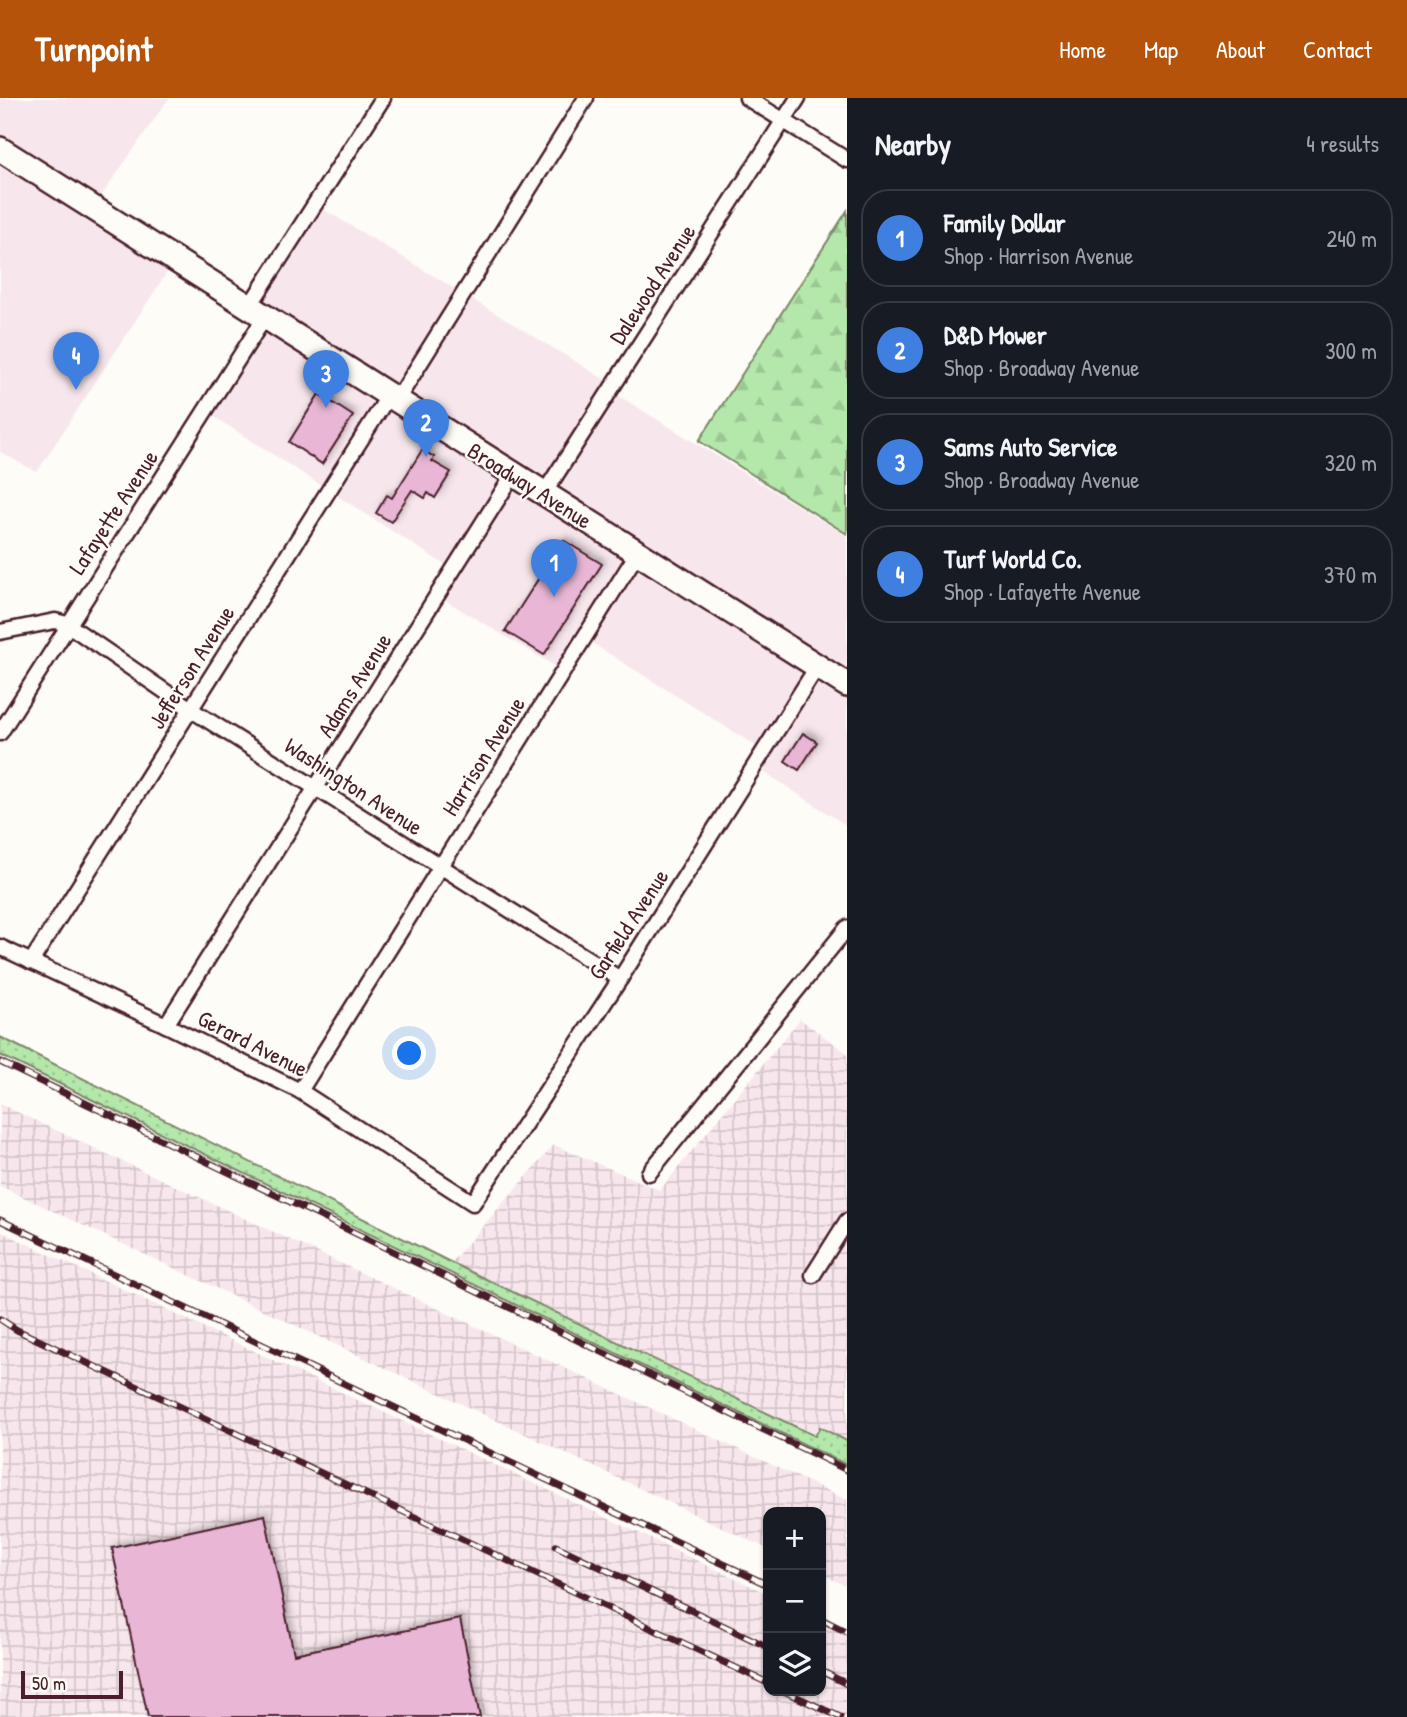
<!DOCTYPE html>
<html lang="en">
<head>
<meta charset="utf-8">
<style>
	body { margin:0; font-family:"Patrick Hand",sans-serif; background:#20242c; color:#f1f3f6 }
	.controls { position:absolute; right:21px; bottom:21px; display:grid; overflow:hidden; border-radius:14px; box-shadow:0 2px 5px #0004 }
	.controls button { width:63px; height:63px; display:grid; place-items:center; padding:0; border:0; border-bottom:2px solid #363941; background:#171b24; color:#f1f3f6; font:35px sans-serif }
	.scale { position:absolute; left:21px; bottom:18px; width:102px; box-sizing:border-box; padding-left:7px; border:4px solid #4a1f2b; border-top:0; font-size:19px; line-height:24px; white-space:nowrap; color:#4a1f2b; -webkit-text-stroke:5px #fdfcf7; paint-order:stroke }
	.you { position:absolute; left:410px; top:956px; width:24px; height:24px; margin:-18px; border:5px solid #fff; border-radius:50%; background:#1a73e8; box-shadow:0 0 0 10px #1a73e833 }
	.badge { display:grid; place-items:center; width:46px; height:46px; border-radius:50%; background:#b45309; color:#fff; font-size:23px; font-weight:700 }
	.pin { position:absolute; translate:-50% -58px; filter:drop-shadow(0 2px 4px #0008) }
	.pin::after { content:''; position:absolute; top:37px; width:24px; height:21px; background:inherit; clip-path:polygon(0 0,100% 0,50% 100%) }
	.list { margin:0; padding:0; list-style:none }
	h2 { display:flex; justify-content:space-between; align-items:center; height:91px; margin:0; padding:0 28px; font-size:30px }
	h2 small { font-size:23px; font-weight:400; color:#9ea1a6 }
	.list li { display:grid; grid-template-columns:46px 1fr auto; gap:21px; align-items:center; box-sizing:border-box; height:98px; margin:0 14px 14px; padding:0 14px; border:2px solid #363941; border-radius:28px }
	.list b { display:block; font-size:26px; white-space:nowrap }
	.list p { margin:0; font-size:23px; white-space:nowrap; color:#9ea1a6 }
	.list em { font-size:23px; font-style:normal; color:#9ea1a6 }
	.icon { flex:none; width:38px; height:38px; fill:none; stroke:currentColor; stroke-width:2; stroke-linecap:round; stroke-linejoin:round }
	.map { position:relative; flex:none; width:847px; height:1619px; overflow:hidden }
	header { display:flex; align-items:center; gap:42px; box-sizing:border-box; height:98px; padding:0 35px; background:#b45309; color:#fff }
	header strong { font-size:33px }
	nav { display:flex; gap:38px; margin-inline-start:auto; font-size:24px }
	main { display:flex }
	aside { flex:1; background:#171b24 }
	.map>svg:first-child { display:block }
	.built { fill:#f7e7ed }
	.industrial { fill:url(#industrial-grid) }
	.grass { fill:url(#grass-dots); stroke:#7e846a; stroke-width:2 }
	.forest { fill:url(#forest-firs); stroke:#7e846a; stroke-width:2 }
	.building { fill:#e9b7d5; stroke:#4a1f2b; stroke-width:2; filter:url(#shadow) }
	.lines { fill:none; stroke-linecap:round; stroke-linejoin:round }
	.minor-casing { stroke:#4a1f2b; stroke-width:19 }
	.primary-casing { stroke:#4a1f2b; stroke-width:28 }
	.minor { stroke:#fdfcf7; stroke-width:14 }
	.primary { stroke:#fdfcf7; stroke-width:23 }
	.rail-casing { stroke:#4a1f2b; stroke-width:7 }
	.rail { stroke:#fdfcf7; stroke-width:4.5; stroke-dasharray:13; stroke-linecap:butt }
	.labels { text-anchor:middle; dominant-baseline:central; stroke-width:5; stroke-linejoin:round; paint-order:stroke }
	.street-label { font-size:23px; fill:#4a1f2b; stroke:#fdfcf7 }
</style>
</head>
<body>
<header>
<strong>Turnpoint</strong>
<nav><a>Home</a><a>Map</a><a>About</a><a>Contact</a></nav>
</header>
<main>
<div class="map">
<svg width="847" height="1619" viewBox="0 0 847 1619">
	<defs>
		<pattern id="industrial-grid" width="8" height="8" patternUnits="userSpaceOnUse" patternTransform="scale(1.75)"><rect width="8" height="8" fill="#f7e7ed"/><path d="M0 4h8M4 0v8" fill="none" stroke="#d5c6cb"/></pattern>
		<pattern id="grass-dots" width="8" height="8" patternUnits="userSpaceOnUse" patternTransform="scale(1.75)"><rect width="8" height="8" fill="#b3e8aa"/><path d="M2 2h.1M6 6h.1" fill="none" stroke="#9bc792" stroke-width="1.8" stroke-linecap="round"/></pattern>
		<pattern id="forest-firs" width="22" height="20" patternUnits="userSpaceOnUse" patternTransform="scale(1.75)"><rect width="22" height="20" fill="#b3e8aa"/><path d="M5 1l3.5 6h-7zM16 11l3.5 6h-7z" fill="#9bc792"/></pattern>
		<filter id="shadow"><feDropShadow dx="3.5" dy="-3.5" stdDeviation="3.5" flood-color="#0004"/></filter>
	</defs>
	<rect width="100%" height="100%" fill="#fdfcf7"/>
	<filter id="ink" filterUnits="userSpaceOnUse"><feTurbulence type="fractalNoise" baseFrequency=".0143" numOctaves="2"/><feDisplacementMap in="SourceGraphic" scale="14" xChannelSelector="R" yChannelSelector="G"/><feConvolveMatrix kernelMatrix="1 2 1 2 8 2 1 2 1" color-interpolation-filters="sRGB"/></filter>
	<g filter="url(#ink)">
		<!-- built -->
		<g class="built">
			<path d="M0 0H169L93 110 175 162 37 374 0 354Z"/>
			<path d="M315 106 614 287 611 293 847 438V728L755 668 764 653 584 540 563 573 438 498 453 472 205 313 265 220 249 209Z"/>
		</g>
		<!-- industrial -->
		<g class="industrial">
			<path d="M800 921 847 955V1372L441 1176 554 1047 660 1092Z"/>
			<path d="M0 1006 847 1402V1488L821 1476V1414H768V1451L0 1088Z"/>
			<path d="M0 1133 768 1496V1593H821V1521L847 1534V1619H0Z"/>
		</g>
		<!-- grass -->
		<path class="grass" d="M0 939 450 1164 815 1338 820 1329 847 1343V1367L0 957Z"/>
		<!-- forest -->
		<path class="forest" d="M847 113V436L699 343Z"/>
		<!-- building -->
		<g class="building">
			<path d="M319 296 353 318 322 366 289 344Z"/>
			<path d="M422 352 434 359 432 363 451 374 435 400 428 395 425 400 412 392 391 424 376 415 387 397 392 400Z"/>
			<path d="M563 442 602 466 544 557 505 533Z"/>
			<path d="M803 635 817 644 799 672 785 663Z"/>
			<path d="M265 1417 294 1556 460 1521 480 1619H148L112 1450Z"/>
		</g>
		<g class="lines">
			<defs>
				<g id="minor">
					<path d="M747 0 847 62"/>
					<path d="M249 209 383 0"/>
					<path d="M397 302 586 0"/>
					<path d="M543 397 798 0"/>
					<path d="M0 534 55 523 67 526 198 616 620 881"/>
					<path d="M0 635 265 219"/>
					<path d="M0 849 166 927 300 993 473 1105 620 881 817 569"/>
					<path d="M31 864 389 297"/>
					<path d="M166 927 513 377"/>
					<path d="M300 993 638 454"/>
					<path d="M649 1075 847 830"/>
					<path d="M813 1177 847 1123"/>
				</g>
				<path id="primary" d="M0 51 847 587"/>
			</defs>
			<!-- minor casing -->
			<use href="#minor" class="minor-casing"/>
			<!-- primary casing -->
			<use href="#primary" class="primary-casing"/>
			<!-- minor -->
			<use href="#minor" class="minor"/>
			<!-- primary -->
			<use href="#primary" class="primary"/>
			<defs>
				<g id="rail">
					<path d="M0 964 847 1372"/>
					<path d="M0 1122 768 1487"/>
					<path d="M0 1221 17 1232 768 1585"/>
					<path d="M556 1448 768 1549"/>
					<path d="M821 1521 847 1534"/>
					<path d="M821 1573 847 1586"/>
					<path d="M784 1593 840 1619"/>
				</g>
			</defs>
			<!-- rail casing -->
			<use href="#rail" class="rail-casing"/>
			<!-- rail -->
			<use href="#rail" class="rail"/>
		</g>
	</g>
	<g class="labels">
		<!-- street labels -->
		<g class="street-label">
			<text transform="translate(652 186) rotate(-57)">Dalewood Avenue</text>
			<text transform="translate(530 387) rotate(32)">Broadway Avenue</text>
			<text transform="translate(113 414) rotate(-57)">Lafayette Avenue</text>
			<text transform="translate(191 569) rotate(-58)">Jefferson Avenue</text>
			<text transform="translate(354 587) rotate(-58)">Adams Avenue</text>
			<text transform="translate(483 658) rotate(-58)">Harrison Avenue</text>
			<text transform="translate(354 688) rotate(33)">Washington Avenue</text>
			<text transform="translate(628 826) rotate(-57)">Garfield Avenue</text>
			<text transform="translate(253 945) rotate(27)">Gerard Avenue</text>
		</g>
	</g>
</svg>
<div class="controls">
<button>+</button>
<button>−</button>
<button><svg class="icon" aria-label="layers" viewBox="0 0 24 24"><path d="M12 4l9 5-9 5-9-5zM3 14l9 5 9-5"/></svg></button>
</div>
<div class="scale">50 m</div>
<div class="you"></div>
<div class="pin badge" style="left:554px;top:499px;background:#3f7fe0">1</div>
<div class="pin badge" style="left:426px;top:359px;background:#3f7fe0">2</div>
<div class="pin badge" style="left:326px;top:310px;background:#3f7fe0">3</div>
<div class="pin badge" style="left:76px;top:292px;background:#3f7fe0">4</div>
</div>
<aside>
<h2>Nearby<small>4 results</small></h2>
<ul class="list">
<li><span class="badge" style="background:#3f7fe0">1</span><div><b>Family Dollar</b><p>Shop · Harrison Avenue</p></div><em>240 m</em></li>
<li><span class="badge" style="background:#3f7fe0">2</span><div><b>D&amp;D Mower</b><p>Shop · Broadway Avenue</p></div><em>300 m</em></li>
<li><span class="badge" style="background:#3f7fe0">3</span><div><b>Sams Auto Service</b><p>Shop · Broadway Avenue</p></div><em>320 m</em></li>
<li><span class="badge" style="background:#3f7fe0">4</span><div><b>Turf World Co.</b><p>Shop · Lafayette Avenue</p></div><em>370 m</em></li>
</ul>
</aside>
</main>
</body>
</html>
